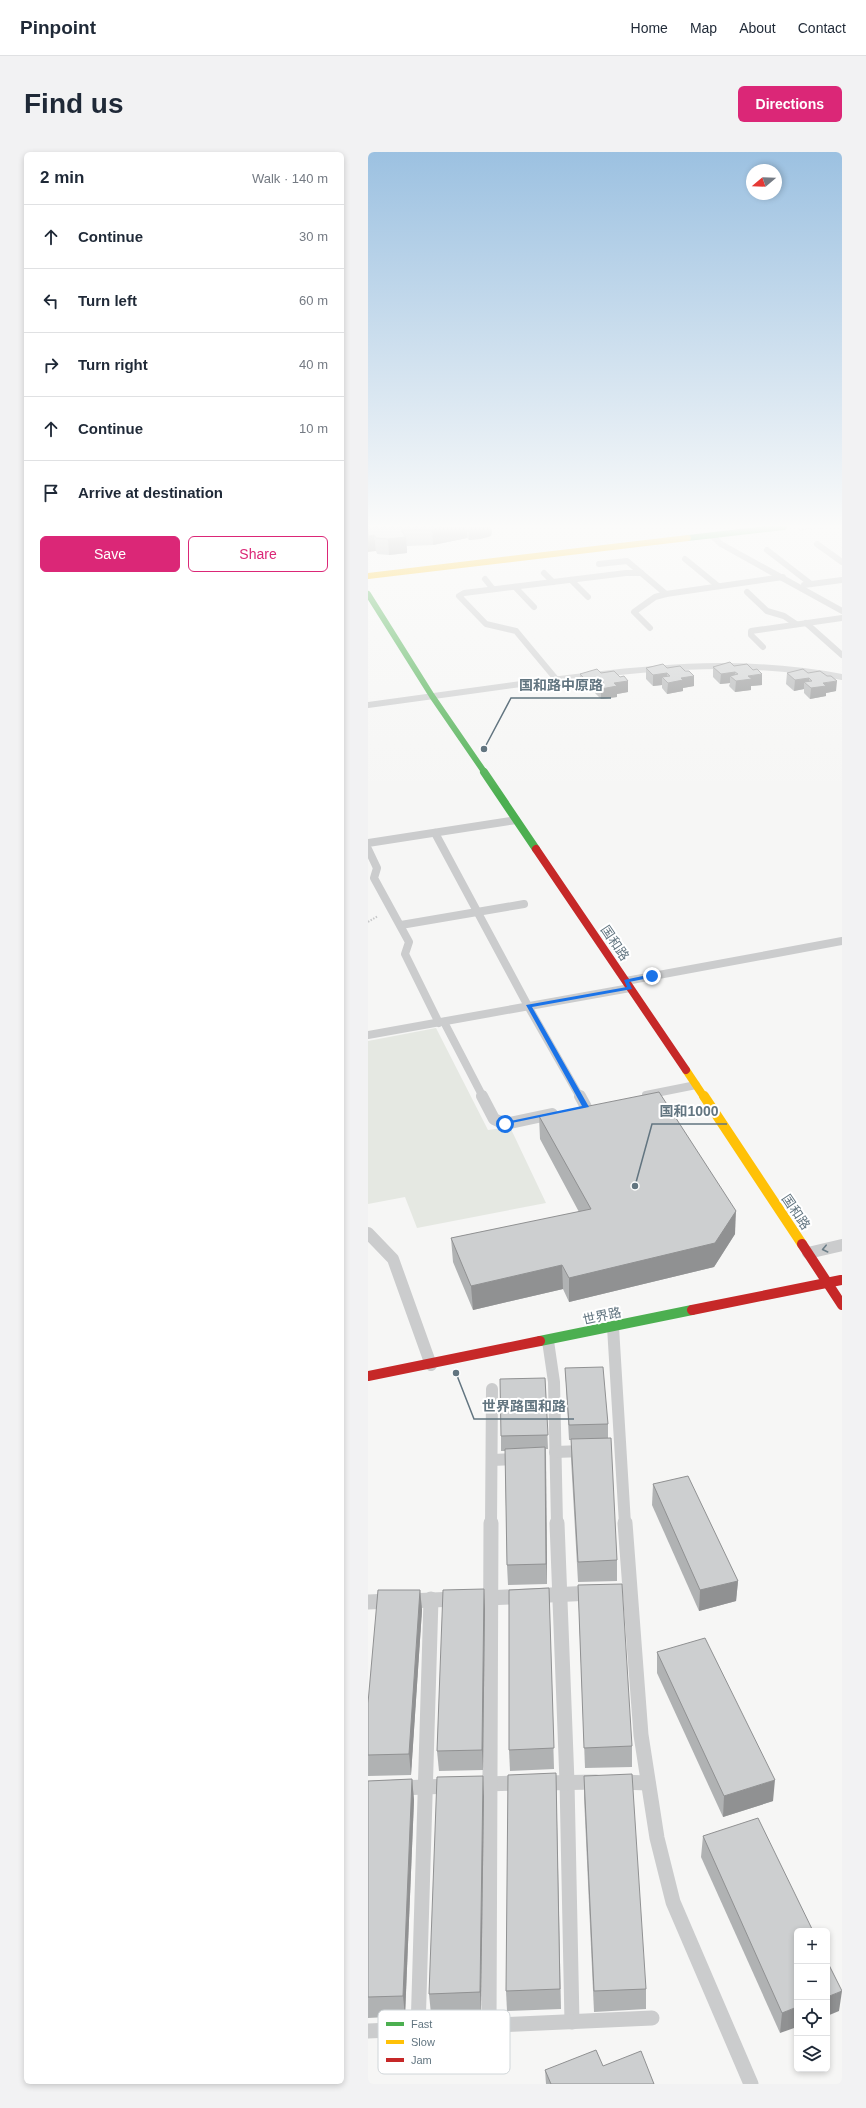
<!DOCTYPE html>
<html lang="en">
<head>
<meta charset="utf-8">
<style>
	body { margin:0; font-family:Helvetica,"Noto Sans SC",sans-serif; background:#f2f2f3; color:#1f2937 }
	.controls { position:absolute; right:12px; bottom:12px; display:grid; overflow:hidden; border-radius:6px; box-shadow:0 2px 6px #0003 }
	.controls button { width:36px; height:36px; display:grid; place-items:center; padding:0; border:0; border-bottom:1px solid #e0e1e3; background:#fff; color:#1f2937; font:20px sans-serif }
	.compass { position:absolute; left:378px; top:12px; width:36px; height:36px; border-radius:50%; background:#fff; box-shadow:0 2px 6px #0003; rotate:251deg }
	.stop { position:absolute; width:12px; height:12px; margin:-9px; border:3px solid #1a73e8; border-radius:50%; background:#fff }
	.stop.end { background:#1a73e8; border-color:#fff; box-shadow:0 1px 4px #0008 }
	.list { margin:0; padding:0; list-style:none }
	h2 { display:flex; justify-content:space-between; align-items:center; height:52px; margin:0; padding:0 16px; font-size:17px }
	h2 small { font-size:13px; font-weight:400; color:#747a83 }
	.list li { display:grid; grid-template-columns:26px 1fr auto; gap:12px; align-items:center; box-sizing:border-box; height:64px; padding:0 16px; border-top:1px solid #e0e1e3 }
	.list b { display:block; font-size:15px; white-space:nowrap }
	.list em { font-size:13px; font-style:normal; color:#747a83 }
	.actions { display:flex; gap:8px; padding:12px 16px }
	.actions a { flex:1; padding:9px 0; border:1px solid #db2777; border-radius:6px; text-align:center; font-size:14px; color:#db2777 }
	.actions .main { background:#db2777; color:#fff }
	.icon { flex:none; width:22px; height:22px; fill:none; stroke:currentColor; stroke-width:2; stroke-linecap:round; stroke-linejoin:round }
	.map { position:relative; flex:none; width:474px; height:1932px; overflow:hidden; border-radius:6px }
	header { display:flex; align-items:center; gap:24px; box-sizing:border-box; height:56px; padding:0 20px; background:#fff; border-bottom:1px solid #e0e1e3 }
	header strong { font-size:19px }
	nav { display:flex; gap:22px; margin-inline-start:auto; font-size:14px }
	.intro { display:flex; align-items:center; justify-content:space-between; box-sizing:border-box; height:96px; padding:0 24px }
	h1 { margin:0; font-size:28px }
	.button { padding:10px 18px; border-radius:6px; background:#db2777; color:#fff; font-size:14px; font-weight:700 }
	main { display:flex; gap:24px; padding:0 24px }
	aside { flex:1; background:#fff; border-radius:6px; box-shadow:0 2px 6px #0003 }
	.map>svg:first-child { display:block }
	.green { fill:#e5e8e2 }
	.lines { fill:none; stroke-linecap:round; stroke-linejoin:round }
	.path-far1 { stroke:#c8c9ca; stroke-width:1.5; stroke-dasharray:1.5 1.5; stroke-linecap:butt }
	.path { stroke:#c8c9ca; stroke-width:2; stroke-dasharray:1.5 1.5; stroke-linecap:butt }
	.lane-far3 { stroke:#cbcccd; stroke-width:6 }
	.lane-far2 { stroke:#cbcccd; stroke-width:8 }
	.lane-far1 { stroke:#cbcccd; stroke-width:12 }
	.lane { stroke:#cbcccd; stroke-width:15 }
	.fast-far2 { stroke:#4caf50; stroke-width:6 }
	.fast-far1 { stroke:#4caf50; stroke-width:8 }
	.fast { stroke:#4caf50; stroke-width:10 }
	.slow-far2 { stroke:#ffc107; stroke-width:6 }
	.slow-far1 { stroke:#ffc107; stroke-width:8 }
	.slow { stroke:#ffc107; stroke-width:10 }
	.jam-far1 { stroke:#c62828; stroke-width:8 }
	.jam { stroke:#c62828; stroke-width:10 }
	.wall { fill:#b0b2b3 }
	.shaded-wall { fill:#909192 }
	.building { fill:#cdcfd0; stroke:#909192 }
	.oneway { stroke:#6c7e88 }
	.route { fill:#1a73e8 }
	.labels { text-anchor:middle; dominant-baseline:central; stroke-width:4; stroke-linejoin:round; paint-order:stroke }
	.street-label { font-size:13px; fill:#627580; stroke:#fff }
	.key { fill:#fff; stroke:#d0d6d9; stroke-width:1 }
	.key-label { font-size:11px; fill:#627580 }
	.leader { fill:none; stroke:#627580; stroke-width:1.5 }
	.callout-dot { fill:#627580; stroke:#fff; stroke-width:1.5 }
	.callout-label { font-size:14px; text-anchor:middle; font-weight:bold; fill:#627580; stroke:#fff; stroke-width:4; stroke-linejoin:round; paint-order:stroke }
</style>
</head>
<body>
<header>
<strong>Pinpoint</strong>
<nav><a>Home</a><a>Map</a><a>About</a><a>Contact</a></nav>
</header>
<div class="intro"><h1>Find us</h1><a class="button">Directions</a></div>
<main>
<aside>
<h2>2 min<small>Walk · 140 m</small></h2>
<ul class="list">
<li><svg class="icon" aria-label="ahead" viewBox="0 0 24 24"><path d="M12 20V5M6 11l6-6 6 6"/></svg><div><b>Continue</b></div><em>30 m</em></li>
<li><svg class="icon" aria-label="left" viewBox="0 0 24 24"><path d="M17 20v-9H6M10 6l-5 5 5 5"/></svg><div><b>Turn left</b></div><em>60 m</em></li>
<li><svg class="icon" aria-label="right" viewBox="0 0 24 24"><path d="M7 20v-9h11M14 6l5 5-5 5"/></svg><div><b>Turn right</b></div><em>40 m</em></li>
<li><svg class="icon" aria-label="ahead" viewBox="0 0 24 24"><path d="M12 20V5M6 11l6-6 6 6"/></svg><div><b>Continue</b></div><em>10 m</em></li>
<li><svg class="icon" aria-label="arrive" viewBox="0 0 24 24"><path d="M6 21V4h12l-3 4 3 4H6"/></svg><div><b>Arrive at destination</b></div></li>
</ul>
<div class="actions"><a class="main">Save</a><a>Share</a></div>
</aside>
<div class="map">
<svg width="474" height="1932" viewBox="0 0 474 1932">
	<rect width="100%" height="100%" fill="#f6f6f5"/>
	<!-- green -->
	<path class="green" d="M68 876 120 978 142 975 178 1051 49 1076 37 1045 0 1052V889Z"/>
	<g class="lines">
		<!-- path-far1 -->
		<path class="path-far1" d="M431 378 460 375"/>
		<!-- path -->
		<path class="path" d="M0 770 10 764"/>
		<!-- lane-far3 -->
		<g class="lane-far3">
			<path d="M343 383 353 392 474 459"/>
			<path d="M449 392 474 410"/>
			<path d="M399 398 443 432"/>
			<path d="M317 407 350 434"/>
			<path d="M231 412 259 409 298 442"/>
			<path d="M176 421 185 430"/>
			<path d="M117 427 125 437"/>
			<path d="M203 428 220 445"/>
			<path d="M436 433 474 428"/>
			<path d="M147 435 166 455"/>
			<path d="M379 440 399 459 416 464 428 472"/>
			<path d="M438 471 474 503"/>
			<path d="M282 476 266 460 287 445 298 442 415 425"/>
			<path d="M395 495 383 483V479L474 466"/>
			<path d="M188 527 148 479 118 472 91 444 96 441 258 421H273"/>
			<path d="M0 553C56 545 112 538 168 530 275 516 366 505 474 525"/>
		</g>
		<!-- lane-far2 -->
		<g class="lane-far2">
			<path d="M67 681 160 854 212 945"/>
			<path d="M0 691 148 668"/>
			<path d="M0 697 9 716 6 726 41 790 37 802 71 871"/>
			<path d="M33 773 156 752"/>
			<path d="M258 829 474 789"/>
			<path d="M76 870 115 945"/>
			<path d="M0 883 262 836"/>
			<path d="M278 943 328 933"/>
		</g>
		<!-- lane-far1 -->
		<g class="lane-far1">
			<path d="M114 944 126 967 137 972 184 962"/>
			<path d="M212 944 218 955"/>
			<path d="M0 1081 25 1107 63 1213"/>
			<path d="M440 1101 474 1093"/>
			<path d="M245 1175 257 1372"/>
			<path d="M180 1189 186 1230 189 1372"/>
			<path d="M187 1300 215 1299"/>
			<path d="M124 1308 150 1307"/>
			<path d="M123 1372 124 1237"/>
		</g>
		<!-- lane -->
		<g class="lane">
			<path d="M189 1371 199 1630 204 1870"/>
			<path d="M257 1371 273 1583 289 1686 305 1750 383 1932"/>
			<path d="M118 1446 224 1441"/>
			<path d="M40 1449 88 1447"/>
			<path d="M0 1450 22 1449"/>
			<path d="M252 1630 280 1631"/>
			<path d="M176 1631 228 1630"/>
			<path d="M116 1632 152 1631"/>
			<path d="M32 1636 82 1634"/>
			<path d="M121 1873 123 1371"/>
			<path d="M50 1878 63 1447"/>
			<path d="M0 1879 284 1866"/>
		</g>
		<!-- fast-far2 -->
		<g class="fast-far2">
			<path d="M320 386 416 375"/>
			<path d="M0 442 64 544 117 621"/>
		</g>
		<!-- fast-far1 -->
		<path class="fast-far1" d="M116 620 168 697"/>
		<!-- fast -->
		<path class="fast" d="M172 1189 324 1158"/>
		<!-- slow-far2 -->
		<path class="slow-far2" d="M0 424 320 386"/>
		<!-- slow-far1 -->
		<path class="slow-far1" d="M318 918 336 945"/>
		<!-- slow -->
		<path class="slow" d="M336 944 434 1092"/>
		<!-- jam-far1 -->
		<path class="jam-far1" d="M168 697 318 918"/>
		<!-- jam -->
		<g class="jam">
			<path d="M434 1092 474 1153"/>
			<path d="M324 1158 473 1128"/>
			<path d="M0 1224 172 1189"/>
		</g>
	</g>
	<!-- wall -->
	<g class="wall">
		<path d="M0 375H123L124 380 123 384 112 387 101 388 99 386 65 393 39 394V401L21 403 9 402Z"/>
		<path d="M366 514 394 533 383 534V538L367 540 361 534 362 531 352 532 345 525V515Z"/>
		<path d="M278 516H299L317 519 326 524V534L315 536V539L299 542 294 536V533L285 534 278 527Z"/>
		<path d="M233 521 252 525 260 529V540L249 542V545L233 547 227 541V538L219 539 212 532V522Z"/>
		<path d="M419 521H440L468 539 458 541V544L442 547 436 541V537L426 539 418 532Z"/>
		<path d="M171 964 367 1082 346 1115 201 1150 195 1137 105 1158 85 1110 83 1086 211 1060 172 987Z"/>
		<path d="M197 1216 240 1272V1286L249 1408V1429L210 1430 203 1307V1288H201L198 1231Z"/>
		<path d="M177 1226 180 1297H178L179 1432 140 1433 139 1413 137 1299H133V1284Z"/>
		<path d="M285 1332 370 1429 368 1449 331 1459 284 1353Z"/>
		<path d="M210 1433 264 1594V1615L217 1616Z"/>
		<path d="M181 1436 186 1617 142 1619 141 1598Z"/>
		<path d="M116 1437 117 1457 115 1618 71 1619 69 1599Z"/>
		<path d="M52 1438 54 1458 43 1623 0 1624V1551Z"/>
		<path d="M289 1500 405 1649 355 1665 289 1521Z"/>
		<path d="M188 1621 193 1857 139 1859 138 1839Z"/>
		<path d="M216 1624 278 1837V1857L226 1860 216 1645Z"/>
		<path d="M44 1627 46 1648 37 1864 0 1866V1629Z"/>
		<path d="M116 1644 113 1860 63 1862 61 1842Z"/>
		<path d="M335 1684 445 1779 412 1881 333 1705Z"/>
		<path d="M235 1914 286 1932H178L177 1918Z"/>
	</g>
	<!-- shaded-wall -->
	<g class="shaded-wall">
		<path d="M75 375H99V386L65 393 64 377Z"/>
		<path d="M100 375H123L124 380 123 384 112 387 101 388Z"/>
		<path d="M6 383 8 399 0 400V384Z"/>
		<path d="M38 385 39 401 21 403 20 387Z"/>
		<path d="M367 520V528L362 524V531L352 532 353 522Z"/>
		<path d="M299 521V530L294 525V533L285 534V523Z"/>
		<path d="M394 522V533L383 534V538L367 540 368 529 380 524Z"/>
		<path d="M326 524V534L315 536V539L299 542 300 531 313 526Z"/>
		<path d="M441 526V534L436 530V537L426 539 427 528Z"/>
		<path d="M233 527V537L246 531 260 529V540L249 542V545L233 547V537L227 531V538L219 539V529Z"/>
		<path d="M469 529 468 539 458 541V544L442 547 443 536 455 531Z"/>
		<path d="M368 1059 367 1082 346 1115 201 1150V1126Z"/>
		<path d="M194 1113 195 1137 105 1158 103 1134Z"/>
		<path d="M177 1295 178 1316 179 1432 178 1412Z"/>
		<path d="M370 1429 368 1449 331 1459 332 1438Z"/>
		<path d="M116 1437 117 1457 115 1618 114 1598Z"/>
		<path d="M52 1438 54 1458 43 1623 41 1602Z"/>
		<path d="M115 1624 116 1644 113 1860 112 1840Z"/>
		<path d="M44 1627 46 1648 37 1864 35 1844Z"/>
		<path d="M407 1628 405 1649 355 1665 356 1644Z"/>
		<path d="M474 1839 471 1859 459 1864V1845Z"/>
		<path d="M429 1855V1875L412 1881 414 1861Z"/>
	</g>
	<!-- building -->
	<g class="building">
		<path d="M0 375H75L64 377 33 378 38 385 20 387 8 386 6 383 0 384Z"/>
		<path d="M362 510 366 514 379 512 385 518 389 517 394 522 380 524 384 527 368 529 362 524 370 522 367 520 353 522 345 515Z"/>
		<path d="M295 512 299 516 312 514 317 519H321L326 524 313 526 315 528 300 531 294 525 302 524 299 521 285 523 278 516Z"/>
		<path d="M229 517 233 521 246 519 252 525 256 524 260 529 246 531 249 534 233 537 227 531 236 530 233 527 219 529 212 522Z"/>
		<path d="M435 517 440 521 452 519 459 524H463L469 529 455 531 458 534 443 536 436 530 444 529 441 526 427 528 419 521Z"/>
		<path d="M291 940 368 1059 347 1091 201 1126 194 1113 103 1134 83 1086 223 1057 171 964Z"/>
		<path d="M235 1215 240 1272 201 1273 197 1216Z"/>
		<path d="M177 1226 180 1283 133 1284 132 1227Z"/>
		<path d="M243 1286 249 1408 210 1410 203 1287Z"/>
		<path d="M177 1295 178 1412 139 1413 137 1297Z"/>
		<path d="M320 1324 370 1429 332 1438 285 1332Z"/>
		<path d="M254 1432 264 1594 216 1596 210 1433Z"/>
		<path d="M181 1436 186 1596 141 1598V1438Z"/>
		<path d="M116 1437 114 1598 69 1599 75 1438Z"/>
		<path d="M10 1438H52L41 1602 0 1603V1551Z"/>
		<path d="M337 1486 407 1628 356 1644 289 1500Z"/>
		<path d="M188 1621 192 1837 138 1839 140 1623Z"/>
		<path d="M264 1622 278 1837 226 1839 216 1624Z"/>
		<path d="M115 1624 112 1840 61 1842 69 1625Z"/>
		<path d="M44 1627 35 1844 0 1845V1629Z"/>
		<path d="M390 1666 445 1779H429V1855L414 1861 335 1684Z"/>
		<path d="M459 1809 474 1839 459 1845Z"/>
		<path d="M228 1898 235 1914 273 1899 286 1932H183L177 1918Z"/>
	</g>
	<!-- one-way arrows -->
	<defs><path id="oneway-chevron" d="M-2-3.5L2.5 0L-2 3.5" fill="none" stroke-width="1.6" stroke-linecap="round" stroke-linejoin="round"/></defs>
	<use class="oneway" href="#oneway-chevron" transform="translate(457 1097) rotate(167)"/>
	<!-- sky -->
	<linearGradient id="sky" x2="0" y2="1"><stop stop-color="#9cc1e1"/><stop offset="0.58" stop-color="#fbfbfa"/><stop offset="1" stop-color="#fbfbfa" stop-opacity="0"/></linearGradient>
	<rect width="474" height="645" fill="url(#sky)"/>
	<!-- route -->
	<path class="route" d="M284 822 286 825 261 830 264 837 164 855 221 955 134 973V972L137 970 214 954 158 853 259 835 256 828Z"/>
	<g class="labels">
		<!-- street labels -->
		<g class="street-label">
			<text transform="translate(247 791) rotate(56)">国和路</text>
			<text transform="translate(428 1060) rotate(56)">国和路</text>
			<text transform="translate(234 1164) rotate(-12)">世界路</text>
		</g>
	</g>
	<!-- legend -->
	<rect x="10" y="1858" width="132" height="64" rx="6" class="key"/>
	<rect x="18" y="1870" width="18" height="4" fill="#4caf50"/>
	<rect x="18" y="1888" width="18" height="4" fill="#ffc107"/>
	<rect x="18" y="1906" width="18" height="4" fill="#c62828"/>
	<g class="key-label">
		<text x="43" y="1876">Fast</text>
		<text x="43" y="1894">Slow</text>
		<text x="43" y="1912">Jam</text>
	</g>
	<!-- callouts -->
	<path class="leader" d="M116 597L143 546H243M267 1034L284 972H359M88 1221L106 1267H206"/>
	<g class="callout-dot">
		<circle cx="116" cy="597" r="4"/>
		<circle cx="267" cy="1034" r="4"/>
		<circle cx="88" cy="1221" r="4"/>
	</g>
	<g class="callout-label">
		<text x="193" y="538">国和路中原路</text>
		<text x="321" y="964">国和1000</text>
		<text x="156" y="1259">世界路国和路</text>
	</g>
</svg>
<div class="controls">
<button>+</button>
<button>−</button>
<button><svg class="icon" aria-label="locate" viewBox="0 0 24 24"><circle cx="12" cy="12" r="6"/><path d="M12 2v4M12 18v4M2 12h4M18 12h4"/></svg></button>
<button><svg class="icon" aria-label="layers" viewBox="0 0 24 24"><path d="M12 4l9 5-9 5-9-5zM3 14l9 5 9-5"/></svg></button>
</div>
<svg class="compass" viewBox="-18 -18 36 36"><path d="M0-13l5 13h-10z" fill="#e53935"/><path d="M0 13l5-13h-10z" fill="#747a83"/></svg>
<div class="stop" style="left:137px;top:972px"></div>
<div class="stop end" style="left:284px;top:824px"></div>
</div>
</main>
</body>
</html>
